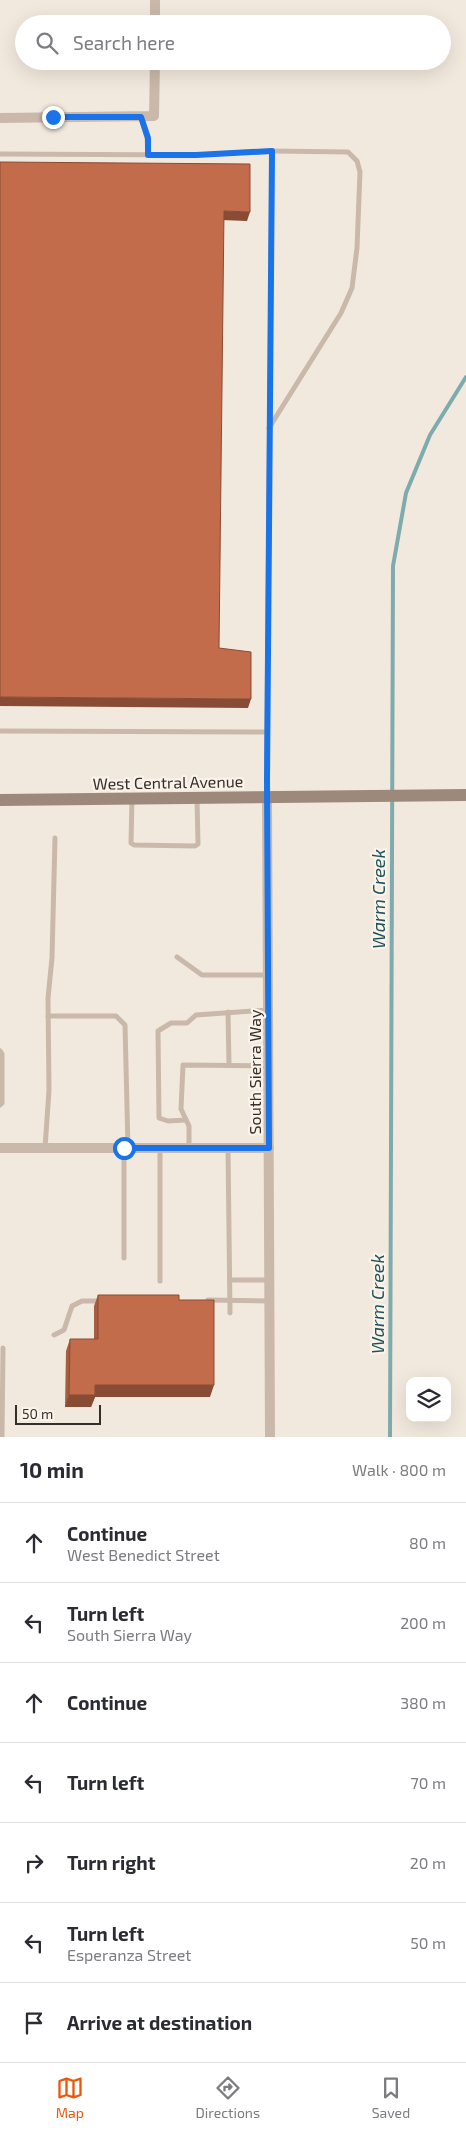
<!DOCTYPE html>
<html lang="en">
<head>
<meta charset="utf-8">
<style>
	body { margin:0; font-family:"Exo 2",sans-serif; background:#f7f7f7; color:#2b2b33 }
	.controls { position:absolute; right:15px; bottom:15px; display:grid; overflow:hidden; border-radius:10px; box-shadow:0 5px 20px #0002 }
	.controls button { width:45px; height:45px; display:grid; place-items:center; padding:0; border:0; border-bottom:1px solid #e1e1e2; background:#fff; color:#2b2b33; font:25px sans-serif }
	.scale { position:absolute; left:15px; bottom:12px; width:86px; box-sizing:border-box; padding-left:5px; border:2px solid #372e29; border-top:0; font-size:14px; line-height:18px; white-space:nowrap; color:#372e29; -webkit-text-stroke:4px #f9f3ea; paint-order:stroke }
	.stop { position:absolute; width:15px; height:15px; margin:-11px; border:4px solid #1a73e8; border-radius:50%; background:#fff }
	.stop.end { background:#1a73e8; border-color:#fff; box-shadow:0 1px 5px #0008 }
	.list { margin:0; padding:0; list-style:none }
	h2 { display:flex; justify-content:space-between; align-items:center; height:65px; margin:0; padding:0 20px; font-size:21px }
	h2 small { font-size:16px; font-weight:400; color:#7c7c81 }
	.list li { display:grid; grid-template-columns:32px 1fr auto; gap:15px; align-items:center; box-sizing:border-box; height:80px; padding:0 20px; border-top:1px solid #e1e1e2 }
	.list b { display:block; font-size:19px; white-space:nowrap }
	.list p { margin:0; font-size:16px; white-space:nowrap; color:#7c7c81 }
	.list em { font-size:16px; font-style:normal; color:#7c7c81 }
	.icon { flex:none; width:28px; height:28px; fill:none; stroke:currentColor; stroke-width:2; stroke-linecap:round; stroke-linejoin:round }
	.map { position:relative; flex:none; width:466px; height:1437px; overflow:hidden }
	.search { position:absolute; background:#fff; box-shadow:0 5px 20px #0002; left:15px; right:15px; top:15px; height:55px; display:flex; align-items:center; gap:12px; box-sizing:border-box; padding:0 18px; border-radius:28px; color:#7c7c81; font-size:19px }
	.sheet { height:625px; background:#fff }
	nav { display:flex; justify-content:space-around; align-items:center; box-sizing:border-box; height:70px; border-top:1px solid #e1e1e2; background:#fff; font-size:14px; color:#7c7c81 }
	nav a { display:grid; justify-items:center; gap:2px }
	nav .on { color:#ea580c }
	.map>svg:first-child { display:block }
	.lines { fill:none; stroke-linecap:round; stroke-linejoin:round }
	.stream { stroke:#7eabae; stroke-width:4 }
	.lane { stroke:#cab9aa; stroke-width:5 }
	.street { stroke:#cab9aa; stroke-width:10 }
	.secondary { stroke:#9d897b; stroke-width:12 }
	.wall { fill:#a75d41 }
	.shaded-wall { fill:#884c35 }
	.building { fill:#c26c4c; stroke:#884c35 }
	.route { stroke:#1a73e8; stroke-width:6 }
	.labels { text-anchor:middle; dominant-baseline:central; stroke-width:4.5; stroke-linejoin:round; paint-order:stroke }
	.street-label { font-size:16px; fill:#372e29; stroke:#f9f3ea }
	.water-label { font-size:18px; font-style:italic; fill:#205358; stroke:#f9f3ea }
</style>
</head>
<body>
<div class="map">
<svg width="466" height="1437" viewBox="0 0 466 1437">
	<rect width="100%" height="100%" fill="#f2e9de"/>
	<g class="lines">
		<!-- stream -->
		<path class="stream" d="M390 1437 393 566 406 493 430 435 466 377"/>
		<!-- lane -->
		<g class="lane">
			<path d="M141 117 147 138 148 155"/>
			<path d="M0 154 196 155 272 151 267 732"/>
			<path d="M269 428 341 313 352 288 357 248 360 172 357 161 348 152 272 151"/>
			<path d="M0 731 267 732V797"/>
			<path d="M132 799 131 843 134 845 195 846 198 844 197 798"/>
			<path d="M177 957 202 975H268"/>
			<path d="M228 1012 229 1065"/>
			<path d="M48 1016H116L125 1025 128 1148"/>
			<path d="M0 1051 2 1054V1103L0 1105"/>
			<path d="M186 1120 168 1121 159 1118 158 1031 171 1023H187L196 1015 268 1010"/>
			<path d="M45 1148 49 1090 48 998 52 958 55 838"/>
			<path d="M124 1148V1258"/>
			<path d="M160 1148V1281"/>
			<path d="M189 1148V1126L181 1109 183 1065 269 1066"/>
			<path d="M228 1148 230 1313"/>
			<path d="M230 1280H269"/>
			<path d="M208 1300 269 1301"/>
			<path d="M54 1335 64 1330 72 1306 82 1301H102"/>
			<path d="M2 1437 3 1348"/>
		</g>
		<!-- street -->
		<g class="street">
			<path d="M155 24V0"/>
			<path d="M0 118 154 116 155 61"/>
			<path d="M267 797 270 1437"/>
			<path d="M0 1148H269"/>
		</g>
		<!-- secondary -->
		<path class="secondary" d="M0 800 466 795"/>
	</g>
	<!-- wall -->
	<path class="wall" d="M98 1295 179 1300 210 1397H95L91 1407H65L66 1351 70 1339H94V1306Z"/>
	<!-- shaded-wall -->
	<g class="shaded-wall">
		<path d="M224 211 250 212 247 221 221 220Z"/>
		<path d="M0 697 251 699 248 708 0 706Z"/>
		<path d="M95 1385H214L210 1397H95L91 1407H65L69 1395Z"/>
	</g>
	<!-- building -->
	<g class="building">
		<path d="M0 162 250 164V212L224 211 219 648 251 652V699L0 697Z"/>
		<path d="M98 1295H179V1300H214V1385H95V1395H69L70 1339H98Z"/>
	</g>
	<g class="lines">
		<!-- route -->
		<path class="route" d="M53 117H141L148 138V155H196L272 151 267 780 269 1148H124"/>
	</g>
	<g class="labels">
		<!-- street labels -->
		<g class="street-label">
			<text transform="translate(168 782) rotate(-1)">West Central Avenue</text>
			<text transform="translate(254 1072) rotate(-90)">South Sierra Way</text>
		</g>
		<!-- water labels -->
		<g class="water-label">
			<text transform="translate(378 899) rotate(-90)">Warm Creek</text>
			<text transform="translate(377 1304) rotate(-90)">Warm Creek</text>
		</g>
	</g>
</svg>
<div class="controls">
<button><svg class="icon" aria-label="layers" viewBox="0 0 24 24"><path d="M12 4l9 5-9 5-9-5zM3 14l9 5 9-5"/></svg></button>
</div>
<div class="scale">50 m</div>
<div class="stop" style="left:124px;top:1148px"></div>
<div class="stop end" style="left:53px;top:117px"></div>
<div class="search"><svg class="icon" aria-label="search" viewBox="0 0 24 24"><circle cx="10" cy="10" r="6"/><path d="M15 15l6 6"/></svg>Search here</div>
</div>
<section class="sheet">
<h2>10 min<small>Walk · 800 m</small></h2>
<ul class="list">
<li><svg class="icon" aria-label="ahead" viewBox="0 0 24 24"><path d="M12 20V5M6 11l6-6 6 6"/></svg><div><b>Continue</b><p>West Benedict Street</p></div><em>80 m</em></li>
<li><svg class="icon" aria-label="left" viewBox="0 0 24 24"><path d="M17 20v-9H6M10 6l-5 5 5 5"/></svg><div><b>Turn left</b><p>South Sierra Way</p></div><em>200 m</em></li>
<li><svg class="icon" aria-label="ahead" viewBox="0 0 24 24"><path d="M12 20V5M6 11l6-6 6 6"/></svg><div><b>Continue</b></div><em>380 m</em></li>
<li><svg class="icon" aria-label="left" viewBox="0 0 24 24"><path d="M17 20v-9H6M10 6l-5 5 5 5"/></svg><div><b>Turn left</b></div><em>70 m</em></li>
<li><svg class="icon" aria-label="right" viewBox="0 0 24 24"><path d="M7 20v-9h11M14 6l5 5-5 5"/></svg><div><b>Turn right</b></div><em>20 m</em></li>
<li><svg class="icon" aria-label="left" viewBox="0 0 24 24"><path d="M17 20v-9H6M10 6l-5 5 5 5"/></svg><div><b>Turn left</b><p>Esperanza Street</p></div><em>50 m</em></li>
<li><svg class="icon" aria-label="arrive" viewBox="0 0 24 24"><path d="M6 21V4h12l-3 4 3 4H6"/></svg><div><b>Arrive at destination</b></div></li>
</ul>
</section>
<nav>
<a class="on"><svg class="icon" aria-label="map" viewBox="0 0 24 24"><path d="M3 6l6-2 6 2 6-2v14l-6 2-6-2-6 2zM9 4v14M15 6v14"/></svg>Map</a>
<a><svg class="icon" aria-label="directions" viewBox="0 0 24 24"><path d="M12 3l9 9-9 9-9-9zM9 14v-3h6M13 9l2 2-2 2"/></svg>Directions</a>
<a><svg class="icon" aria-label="saved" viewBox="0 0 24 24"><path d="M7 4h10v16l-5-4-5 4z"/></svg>Saved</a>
</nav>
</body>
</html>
